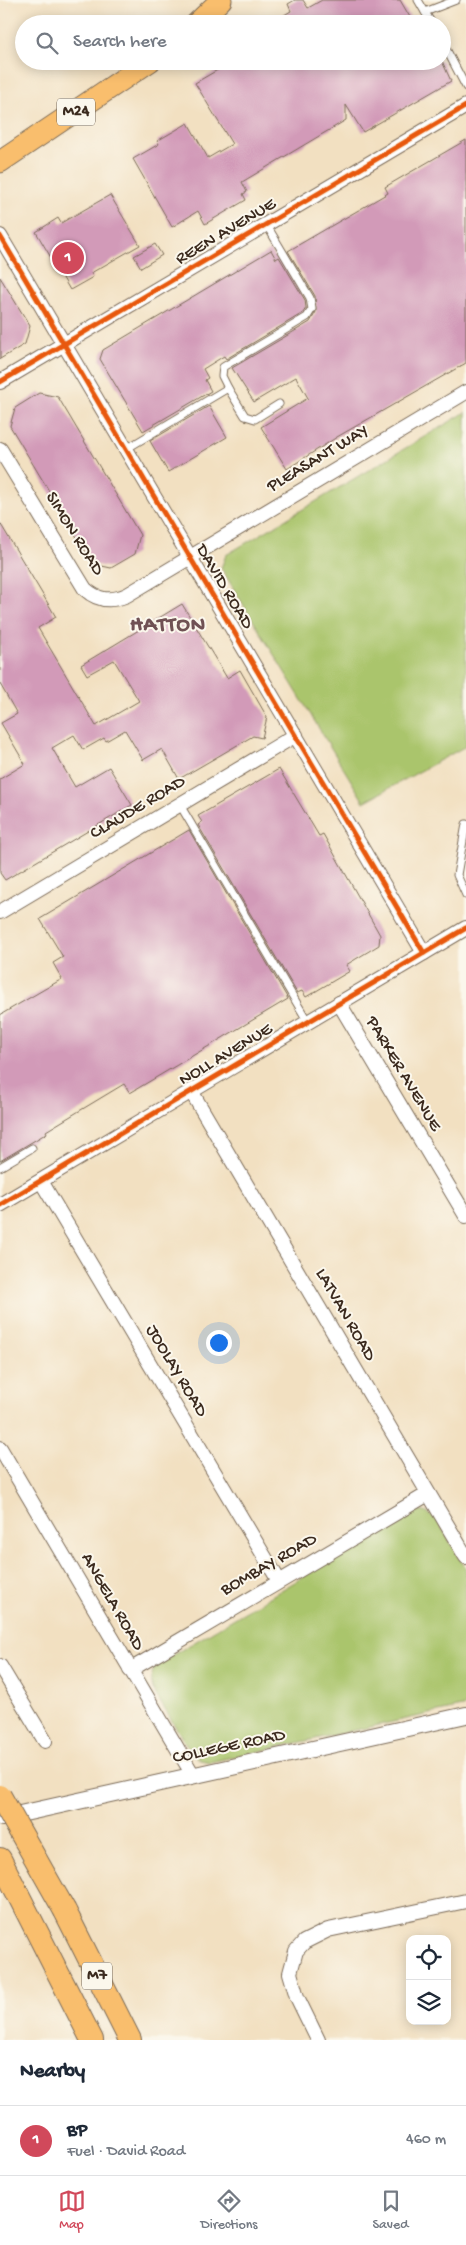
<!DOCTYPE html>
<html lang="en">
<head>
<meta charset="utf-8">
<style>
	body { margin:0; font-family:"Gochi Hand",sans-serif; background:#f6f6f7; color:#1f2937 }
	.controls { position:absolute; right:15px; bottom:15px; display:grid; overflow:hidden; border-radius:10px; box-shadow:0 2px 12px #0003 }
	.controls button { width:45px; height:45px; display:grid; place-items:center; padding:0; border:0; border-bottom:1px solid #e0e1e3; background:#fff; color:#1f2937; font:25px sans-serif }
	.you { position:absolute; left:218px; top:1342px; width:18px; height:18px; margin:-12px; border:4px solid #fff; border-radius:50%; background:#1a73e8; box-shadow:0 0 0 8px #1a73e833 }
	.badge { display:grid; place-items:center; width:32px; height:32px; border-radius:50%; background:#d1495b; color:#fff; font-size:16px; font-weight:700 }
	.pin { position:absolute; translate:-50% -50%; border:2px solid #fff; box-shadow:0 1px 5px #0006 }
	.list { margin:0; padding:0; list-style:none }
	h2 { display:flex; justify-content:space-between; align-items:center; height:65px; margin:0; padding:0 20px; font-size:21px }
	h2 small { font-size:16px; font-weight:400; color:#747a83 }
	.list li { display:grid; grid-template-columns:32px 1fr auto; gap:15px; align-items:center; box-sizing:border-box; height:70px; padding:0 20px; border-top:1px solid #e0e1e3 }
	.list b { display:block; font-size:19px; white-space:nowrap }
	.list p { margin:0; font-size:16px; white-space:nowrap; color:#747a83 }
	.list em { font-size:16px; font-style:normal; color:#747a83 }
	.icon { flex:none; width:28px; height:28px; fill:none; stroke:currentColor; stroke-width:2; stroke-linecap:round; stroke-linejoin:round }
	.map { position:relative; flex:none; width:466px; height:2040px; overflow:hidden }
	.search { position:absolute; background:#fff; box-shadow:0 2px 12px #0003; left:15px; right:15px; top:15px; height:55px; display:flex; align-items:center; gap:12px; box-sizing:border-box; padding:0 18px; border-radius:28px; color:#747a83; font-size:19px }
	.sheet { height:135px; background:#fff }
	nav { display:flex; justify-content:space-around; align-items:center; box-sizing:border-box; height:70px; border-top:1px solid #e0e1e3; background:#fff; font-size:14px; color:#747a83 }
	nav a { display:grid; justify-items:center; gap:2px }
	nav .on { color:#d1495b }
	.map>svg:first-child { display:block }
	.green { fill:#aac56c; stroke:#727845 }
	.building { fill:#d29ab8 }
	.lines { fill:none; stroke-linecap:round; stroke-linejoin:round }
	.service-casing { stroke:#7b6a57; stroke-width:9 }
	.minor-casing { stroke:#7b6a57; stroke-width:16 }
	.tertiary-casing { stroke:#7b6a57; stroke-width:18 }
	.primary-casing { stroke:#7b6a57; stroke-width:23 }
	.trunk-casing { stroke:#7b6a57; stroke-width:24 }
	.service { stroke:#fff; stroke-width:7 }
	.minor { stroke:#fff; stroke-width:14 }
	.tertiary { stroke:#fff; stroke-width:16 }
	.primary { stroke:#f9be6d; stroke-width:21 }
	.trunk { stroke:#f9be6d; stroke-width:22 }
	.trunk-bridge-casing { stroke:#7b6a57; stroke-width:24; stroke-linecap:butt }
	.trunk-bridge { stroke:#f9be6d; stroke-width:22 }
	.cycleway-casing { stroke:#fbf7ec; stroke-width:8 }
	.cycleway { stroke:#e8590c; stroke-width:5 }
	.labels { text-anchor:middle; dominant-baseline:central; stroke-width:4; stroke-linejoin:round; paint-order:stroke }
	.shield { fill:#fbf7ec; stroke:#75685c; stroke-width:1 }
	.shield-label { font-size:16px; font-weight:bold; fill:#3b2a1e }
	.street-label { font-size:18px; fill:#3b2a1e; stroke:#fbf7ec }
	.district-label { font-size:22px; font-weight:bold; letter-spacing:1px; fill:#705154; stroke:#fbf7ec }
</style>
</head>
<body>
<div class="map">
<svg width="466" height="2040" viewBox="0 0 466 2040">
	<rect width="100%" height="100%" fill="#fbf7ec"/>
	<filter id="ink" filterUnits="userSpaceOnUse"><feTurbulence type="fractalNoise" baseFrequency=".02" numOctaves="2"/><feDisplacementMap in="SourceGraphic" scale="10" xChannelSelector="R" yChannelSelector="G"/><feConvolveMatrix kernelMatrix="1 2 1 2 8 2 1 2 1" color-interpolation-filters="sRGB"/></filter>
	<filter id="wash" filterUnits="userSpaceOnUse"><feTurbulence type="fractalNoise" baseFrequency=".0096" numOctaves="4" result="noise"/><feDisplacementMap in="SourceGraphic" scale="20" xChannelSelector="R" yChannelSelector="G"/><feGaussianBlur stdDeviation="1.12" result="paint"/><feColorMatrix in="noise" values="0 0 0 0 0 0 0 0 0 0 0 0 0 0 0 0 0 1.4 0 .05"/><feComposite in="paint" operator="in"/></filter>
	<g filter="url(#wash)">
		<rect width="100%" height="100%" fill="#f2e0c1"/>
		<!-- green -->
		<g class="green">
			<path d="M466 412V746L364 802 221 568 226 555Z"/>
			<path d="M413 1511 425 1512 436 1518 466 1569V1706L210 1762 200 1760 192 1754 153 1690C150 1679 151 1672 158 1664Z"/>
		</g>
		<g id="blocks">
			<!-- building -->
			<g class="building">
				<path d="M295 0H303L308 8 322 0H400L414 24H269L291 11 288 4Z"/>
				<path d="M233 61H442L451 81 363 132 346 105V120L242 182 247 192 243 194 246 200 205 224 198 211 172 227 133 159 159 144 157 141 188 123 208 158 232 144 195 83Z"/>
				<path d="M466 140V363L337 437 287 469 261 427 308 398 296 377 254 402 232 368 310 322 316 312 315 296 288 251 388 193 385 187Z"/>
				<path d="M110 195 140 245 91 273 93 277 70 290 36 232 58 218 61 223Z"/>
				<path d="M155 244 162 255 141 268 134 256Z"/>
				<path d="M271 250 276 259 279 257 305 300 306 308 303 313 226 359 224 356 203 369 208 378 205 380 211 391 143 431 100 359 103 350Z"/>
				<path d="M0 277 30 326 25 344 0 359Z"/>
				<path d="M39 393 58 397 140 535 135 554 111 568 93 564 10 426 15 408Z"/>
				<path d="M209 406 227 437 168 472 150 441Z"/>
				<path d="M0 523 56 617 38 628 96 726 139 701 114 660 87 675 81 665 182 604 227 678 240 670 267 717 262 738 253 736 179 779 162 749 143 760 125 730 106 741 104 738 83 750 74 735 52 748 75 787 109 767 132 805 5 880 0 873V779L25 764 1 723 17 714 0 684Z"/>
				<path d="M279 769 319 836 323 834 380 935 379 945 346 965 350 971 306 997 302 991 297 993 198 825 202 822 198 816Z"/>
				<path d="M189 830 288 999 130 1093 124 1084 46 1131 47 1133 0 1161V1015L62 979 53 963 63 957 40 919Z"/>
			</g>
		</g>
	</g>
	<g filter="url(#ink)">
		<use href="#blocks" fill-opacity="0" stroke="#7b6a57" stroke-width="1"/>
		<g class="lines">
			<defs>
				<g id="service">
					<path d="M418 0 432 24"/>
					<path d="M425 12 456 0"/>
					<path d="M442 41 466 87"/>
					<path d="M228 388 222 376 223 367 307 317 312 309 310 298 266 224"/>
					<path d="M126 449 228 388 245 416 255 419 279 404"/>
					<path d="M180 805 308 1022"/>
					<path d="M466 824 457 875 466 895"/>
					<path d="M0 1167 32 1148"/>
				</g>
				<g id="minor">
					<path d="M0 236 424 953"/>
					<path d="M0 382 466 106"/>
					<path d="M0 449 85 589C98 601 111 602 127 595L466 392"/>
					<path d="M0 912 296 735"/>
					<path d="M339 1003 466 1216"/>
					<path d="M191 1091 466 1557"/>
					<path d="M41 1181 279 1581"/>
					<path d="M0 1205 466 928"/>
					<path d="M0 1448 193 1775"/>
					<path d="M0 1666 45 1741"/>
					<path d="M130 1670 428 1494"/>
					<path d="M318 2040 297 1997 290 1973 296 1951 304 1942 328 1930 466 1901"/>
				</g>
				<path id="tertiary" d="M2 1818 466 1715"/>
				<g id="primary">
					<path d="M196 24 221 0"/>
					<path d="M0 162 150 61"/>
				</g>
				<g id="trunk">
					<path d="M0 1859 92 2040"/>
					<path d="M65 1911 130 2040"/>
				</g>
			</defs>
			<!-- service casing -->
			<use href="#service" class="service-casing"/>
			<!-- minor casing -->
			<use href="#minor" class="minor-casing"/>
			<!-- tertiary casing -->
			<use href="#tertiary" class="tertiary-casing"/>
			<!-- primary casing -->
			<use href="#primary" class="primary-casing"/>
			<!-- trunk casing -->
			<use href="#trunk" class="trunk-casing"/>
			<!-- service -->
			<use href="#service" class="service"/>
			<!-- minor -->
			<use href="#minor" class="minor"/>
			<!-- tertiary -->
			<use href="#tertiary" class="tertiary"/>
			<!-- primary -->
			<use href="#primary" class="primary"/>
			<!-- trunk -->
			<use href="#trunk" class="trunk"/>
			<defs>
				<path id="trunk-bridge" d="M0 1796 65 1911"/>
			</defs>
			<!-- trunk-bridge casing -->
			<use href="#trunk-bridge" class="trunk-bridge-casing"/>
			<!-- trunk-bridge -->
			<use href="#trunk-bridge" class="trunk-bridge"/>
			<defs>
				<g id="cycleway">
					<path d="M0 236 424 953"/>
					<path d="M0 382 466 106"/>
					<path d="M0 1205 466 928"/>
				</g>
			</defs>
			<!-- cycleway casing -->
			<use href="#cycleway" class="cycleway-casing"/>
			<!-- cycleway -->
			<use href="#cycleway" class="cycleway"/>
		</g>
	</g>
	<g class="labels">
		<!-- shield labels -->
		<g class="shield">
			<rect x="57" y="98.5" width="38" height="27" rx="4"/>
			<rect x="82" y="1962.5" width="30" height="27" rx="4"/>
		</g>
		<g class="shield-label">
			<text x="76" y="112">M24</text>
			<text x="97" y="1976">M7</text>
		</g>
		<!-- street labels -->
		<g class="street-label">
			<text transform="translate(226 232) rotate(-31)">REEN AVENUE</text>
			<text transform="translate(318 459) rotate(-31)">PLEASANT WAY</text>
			<text transform="translate(74 534) rotate(58)">SIMON ROAD</text>
			<text transform="translate(224 587) rotate(59)">DAVID ROAD</text>
			<text transform="translate(138 808) rotate(-31)">CLAUDE ROAD</text>
			<text transform="translate(226 1055) rotate(-31)">NOLL AVENUE</text>
			<text transform="translate(403 1074) rotate(59)">PARKER AVENUE</text>
			<text transform="translate(345 1315) rotate(60)">LATVAN ROAD</text>
			<text transform="translate(176 1371) rotate(59)">JOOLAY ROAD</text>
			<text transform="translate(269 1565) rotate(-30)">BOMBAY ROAD</text>
			<text transform="translate(112 1602) rotate(60)">ANGELA ROAD</text>
			<text transform="translate(229 1747) rotate(-12)">COLLEGE ROAD</text>
		</g>
		<!-- district labels -->
		<g class="district-label">
			<text x="168" y="626">HATTON</text>
		</g>
	</g>
</svg>
<div class="controls">
<button><svg class="icon" aria-label="locate" viewBox="0 0 24 24"><circle cx="12" cy="12" r="6"/><path d="M12 2v4M12 18v4M2 12h4M18 12h4"/></svg></button>
<button><svg class="icon" aria-label="layers" viewBox="0 0 24 24"><path d="M12 4l9 5-9 5-9-5zM3 14l9 5 9-5"/></svg></button>
</div>
<div class="you"></div>
<div class="pin badge" style="left:68px;top:258px">1</div>
<div class="search"><svg class="icon" aria-label="search" viewBox="0 0 24 24"><circle cx="10" cy="10" r="6"/><path d="M15 15l6 6"/></svg>Search here</div>
</div>
<section class="sheet">
<h2>Nearby<small></small></h2>
<ul class="list">
<li><span class="badge">1</span><div><b>BP</b><p>Fuel · David Road</p></div><em>460 m</em></li>
</ul>
</section>
<nav>
<a class="on"><svg class="icon" aria-label="map" viewBox="0 0 24 24"><path d="M3 6l6-2 6 2 6-2v14l-6 2-6-2-6 2zM9 4v14M15 6v14"/></svg>Map</a>
<a><svg class="icon" aria-label="directions" viewBox="0 0 24 24"><path d="M12 3l9 9-9 9-9-9zM9 14v-3h6M13 9l2 2-2 2"/></svg>Directions</a>
<a><svg class="icon" aria-label="saved" viewBox="0 0 24 24"><path d="M7 4h10v16l-5-4-5 4z"/></svg>Saved</a>
</nav>
</body>
</html>
